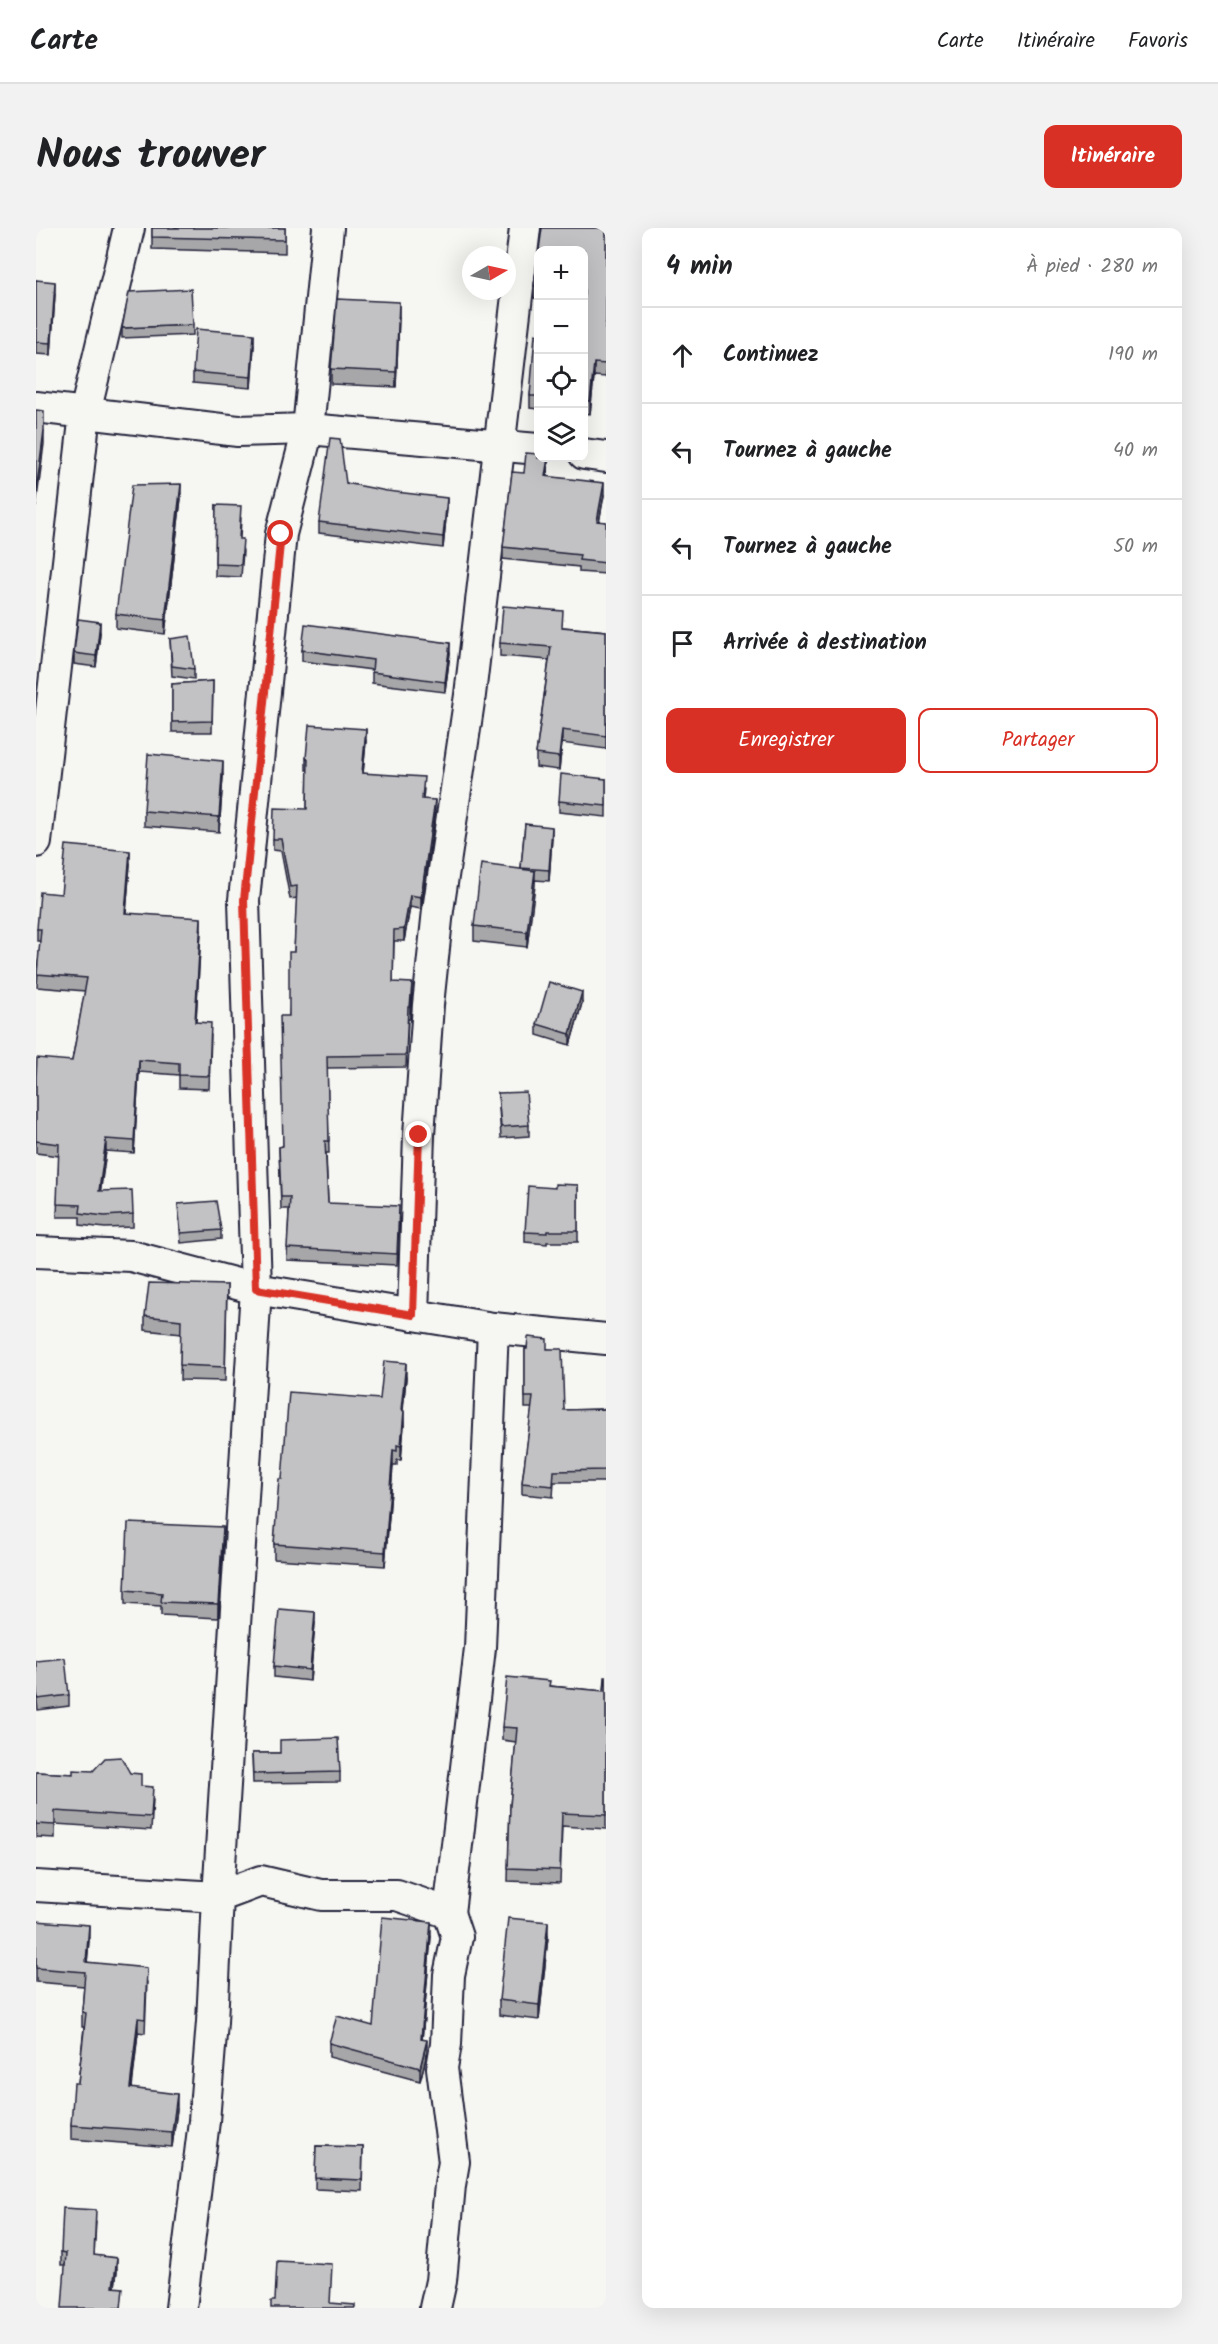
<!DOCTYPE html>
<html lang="fr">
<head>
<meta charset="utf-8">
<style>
	body { margin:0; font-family:Kalam,sans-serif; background:#f2f2f2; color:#202124 }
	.controls { position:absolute; right:18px; top:18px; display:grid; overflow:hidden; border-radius:12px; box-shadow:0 6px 24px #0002 }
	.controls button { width:54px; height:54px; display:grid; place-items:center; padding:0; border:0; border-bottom:2px solid #e0e0e0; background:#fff; color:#202124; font:30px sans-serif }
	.compass { position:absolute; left:426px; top:18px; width:54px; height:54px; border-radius:50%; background:#fff; box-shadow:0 6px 24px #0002; rotate:81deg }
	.stop { position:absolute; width:18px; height:18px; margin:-14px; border:4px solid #d93025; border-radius:50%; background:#fff }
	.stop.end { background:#d93025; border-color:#fff; box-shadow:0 2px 6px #0008 }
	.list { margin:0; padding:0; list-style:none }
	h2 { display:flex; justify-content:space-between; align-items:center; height:78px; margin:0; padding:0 24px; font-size:26px }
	h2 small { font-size:20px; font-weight:400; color:#757577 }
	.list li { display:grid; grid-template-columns:39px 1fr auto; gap:18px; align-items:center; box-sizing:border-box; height:96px; padding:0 24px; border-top:2px solid #e0e0e0 }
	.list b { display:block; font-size:22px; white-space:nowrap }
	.list em { font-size:20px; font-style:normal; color:#757577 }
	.actions { display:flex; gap:12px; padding:18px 24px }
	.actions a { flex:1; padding:14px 0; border:2px solid #d93025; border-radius:12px; text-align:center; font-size:21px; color:#d93025 }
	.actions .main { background:#d93025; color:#fff }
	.icon { flex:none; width:33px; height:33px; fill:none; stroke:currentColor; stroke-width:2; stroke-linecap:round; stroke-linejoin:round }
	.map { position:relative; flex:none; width:570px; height:2080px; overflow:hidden; border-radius:12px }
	header { display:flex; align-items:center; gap:36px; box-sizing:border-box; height:84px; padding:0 30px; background:#fff; border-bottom:2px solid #e0e0e0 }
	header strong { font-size:28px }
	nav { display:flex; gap:33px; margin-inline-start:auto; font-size:21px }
	.intro { display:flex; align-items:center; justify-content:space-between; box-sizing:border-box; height:144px; padding:0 36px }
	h1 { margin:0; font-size:42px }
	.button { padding:15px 27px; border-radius:12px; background:#d93025; color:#fff; font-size:21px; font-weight:700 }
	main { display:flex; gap:36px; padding:0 36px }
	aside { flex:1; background:#fff; border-radius:12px; box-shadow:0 6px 24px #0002 }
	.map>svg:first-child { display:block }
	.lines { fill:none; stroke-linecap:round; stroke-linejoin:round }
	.minor-casing { stroke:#22223b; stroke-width:34 }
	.minor { stroke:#f6f6f2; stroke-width:30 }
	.wall { fill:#a7a7a9; stroke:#22223b; stroke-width:1.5 }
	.shaded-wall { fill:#888889; stroke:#22223b; stroke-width:1.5 }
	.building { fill:#c2c2c4; stroke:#22223b; stroke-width:1.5 }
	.route { stroke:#d93025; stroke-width:8 }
</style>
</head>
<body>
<header>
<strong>Carte</strong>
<nav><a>Carte</a><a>Itinéraire</a><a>Favoris</a></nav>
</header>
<div class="intro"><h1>Nous trouver</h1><a class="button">Itinéraire</a></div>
<main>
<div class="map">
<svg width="570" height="2080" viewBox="0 0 570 2080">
	<rect width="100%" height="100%" fill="#f6f6f2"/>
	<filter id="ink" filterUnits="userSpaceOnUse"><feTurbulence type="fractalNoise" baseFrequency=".0167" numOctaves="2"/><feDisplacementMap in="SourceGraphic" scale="12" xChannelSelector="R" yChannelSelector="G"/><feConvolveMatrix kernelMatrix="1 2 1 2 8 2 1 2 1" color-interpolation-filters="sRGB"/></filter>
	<g filter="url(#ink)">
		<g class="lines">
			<defs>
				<g id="minor">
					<path d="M0 179 202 203 272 201 502 221"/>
					<path d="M548 226 570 229"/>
					<path d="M0 614 49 185 93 0"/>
					<path d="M0 1024 95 1028 220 1061 457 1100 570 1111"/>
					<path d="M377 1087 383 907 392 777 402 682 434 467 489 0"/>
					<path d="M0 1658 182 1669 220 1061 208 672 245 306 272 201 292 0"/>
					<path d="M145 2080 168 1893 176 1794 182 1669 225 1653 285 1667H361L413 1685 444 1420 457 1100"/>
					<path d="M399 2080 405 2053 414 1957 418 1934 406 1840 410 1816 413 1747 421 1709 413 1685"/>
				</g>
			</defs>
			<!-- minor casing -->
			<use href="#minor" class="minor-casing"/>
			<!-- minor -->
			<use href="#minor" class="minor"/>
		</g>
		<!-- wall -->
		<g class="wall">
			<path d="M116 0H249V25L116 21Z"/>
			<path d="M506 0H570V149L558 148 554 186 548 185V22Z"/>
			<path d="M502 28V71L498 70V58Z"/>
			<path d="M0 52 19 66 15 127 0 126Z"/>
			<path d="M363 89 360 159 295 156V141Z"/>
			<path d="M157 97V107L86 110V100Z"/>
			<path d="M502 107V181L494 180V168Z"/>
			<path d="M218 117 215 160 157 155V144Z"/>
			<path d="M512 239 511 248 568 267 563 294H570V346L543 344V339L467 331V319L488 245Z"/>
			<path d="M310 255 411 280 407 320 283 305V294Z"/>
			<path d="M145 270 129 406 80 400V386Z"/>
			<path d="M180 277 205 290 204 311 207 323 205 349 179 348Z"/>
			<path d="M527 399 570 403V521L526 515 523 542 500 539V526L513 432 464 428V415Z"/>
			<path d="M64 405 60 439 38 436V425Z"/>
			<path d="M134 411 158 441V451L136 448Z"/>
			<path d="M266 422 414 425 409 464 336 455V442L266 433Z"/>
			<path d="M177 453 176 504H136V456Z"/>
			<path d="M330 513 327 545 388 561 387 571 399 584 385 681 374 679 368 713H358L357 754 376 767 374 791H372L370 839 291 840 293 925H290L292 975 363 990 361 1037 251 1032 253 981H245L243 919 247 918 253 788 258 724 261 670 254 671 245 623 237 622V611L271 581 272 542H270V530Z"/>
			<path d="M187 548 183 604 108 598V583Z"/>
			<path d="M570 551V589L523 584V573Z"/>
			<path d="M489 596 516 609 513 653 499 652 491 719 438 713V698L485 641Z"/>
			<path d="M94 636 90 685 165 702 160 794 175 807 173 861 143 860V847L103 844 98 925 70 923 64 963 97 986V999L69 1000 44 997V989H21L23 928 0 925V851L36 833 49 763 1 759 4 713H1V701Z"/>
			<path d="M546 775 534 817 501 807V796Z"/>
			<path d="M462 865 493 897V908L465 910Z"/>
			<path d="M542 957V1014H511V1016L489 1014V1004L519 960Z"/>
			<path d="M142 976 185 1002V1011L145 1015Z"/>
			<path d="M191 1057 189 1153 144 1152 145 1106 109 1102V1088Z"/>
			<path d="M489 1121H511L528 1182 570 1181V1254H518L517 1269 486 1266V1255L496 1180H489Z"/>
			<path d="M370 1150 367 1183 368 1197 365 1232H361V1237H357L349 1338 238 1331V1316L246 1251Z"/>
			<path d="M187 1313 182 1390 125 1387V1378L89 1376V1362Z"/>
			<path d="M279 1395 274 1453 238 1449V1438Z"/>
			<path d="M0 1433 33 1467V1478L2 1482 0 1465Z"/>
			<path d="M570 1449V1601L526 1598 524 1655 472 1653 474 1578 480 1514 466 1512V1499L514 1458 568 1463Z"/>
			<path d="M216 1525H244L304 1544V1554L217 1555Z"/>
			<path d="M0 1544 37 1546 94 1545 117 1572 115 1602 19 1596V1610L0 1609Z"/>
			<path d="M0 1693 53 1712 51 1734 111 1754 109 1805 102 1804 96 1860 141 1881 136 1919 35 1911V1897L42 1855 48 1799H46V1784L48 1758 0 1754Z"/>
			<path d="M395 1708 386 1811 391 1826 384 1853 293 1829V1815L337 1798Z"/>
			<path d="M512 1709 503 1792 463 1787V1772Z"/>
			<path d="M280 1918 327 1919 326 1963 279 1961Z"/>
			<path d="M60 1994 58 2027 81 2043 79 2059 29 2037H25V2024Z"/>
		</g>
		<!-- shaded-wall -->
		<g class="shaded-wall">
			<path d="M19 54V66L15 127V115Z"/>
			<path d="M363 74V89L360 159V144Z"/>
			<path d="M218 106V117L215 160V149Z"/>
			<path d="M558 135V148L554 186V173Z"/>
			<path d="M8 202V216L0 279V265Z"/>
			<path d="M512 230V239L509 259V248Z"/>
			<path d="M568 255V267L561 305V293Z"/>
			<path d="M145 256V270L129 406V392Z"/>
			<path d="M411 270V280L407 320V309Z"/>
			<path d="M64 394V405L60 439V428Z"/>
			<path d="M414 415V425L409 464V454Z"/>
			<path d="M330 501V513L326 557V545Z"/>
			<path d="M526 502V515L523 542V529Z"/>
			<path d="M187 533V548L183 604V589Z"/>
			<path d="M399 572V584L385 681V669Z"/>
			<path d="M516 599V609L513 653V642Z"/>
			<path d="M94 623V636L89 697V685Z"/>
			<path d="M499 643V658L491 719V704Z"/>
			<path d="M374 667V679L368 713V701Z"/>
			<path d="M165 690V702L159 806V794Z"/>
			<path d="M376 755V767L374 791V779Z"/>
			<path d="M546 764V775L534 817V806Z"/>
			<path d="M103 832V844L98 925V913Z"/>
			<path d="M70 911V923L63 975V963Z"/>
			<path d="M370 1135V1150L365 1197V1182Z"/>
			<path d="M368 1183V1197L365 1232V1218Z"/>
			<path d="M357 1222V1237L349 1338V1324Z"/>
			<path d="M187 1299V1313L182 1390V1376Z"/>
			<path d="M279 1384V1395L274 1453V1442Z"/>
			<path d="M395 1694V1708L385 1824V1811Z"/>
			<path d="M512 1694V1709L503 1792V1777Z"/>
			<path d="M53 1697V1712L50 1748V1734Z"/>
			<path d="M102 1790V1804L94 1874V1860Z"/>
			<path d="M391 1812V1826L384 1853V1840Z"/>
			<path d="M141 1866V1881L136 1919V1904Z"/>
			<path d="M81 2030V2043L77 2072V2059Z"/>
		</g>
		<!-- building -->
		<g class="building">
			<path d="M116 0H249V12L116 9Z"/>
			<path d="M506 0H570V63L569 72H570V92L569 101H570V136L558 135 554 173H548V22H503Z"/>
			<path d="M502 28V58H498Z"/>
			<path d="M0 52 19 54 15 115 0 114Z"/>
			<path d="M155 61 157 97 86 100 93 64Z"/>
			<path d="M301 71 363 74 360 144 295 141Z"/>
			<path d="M160 101 218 106 215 149 157 144Z"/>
			<path d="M499 106 502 107V168H494Z"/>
			<path d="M0 182 8 183V202L0 265Z"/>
			<path d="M294 210 304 211 310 255 351 263 411 270 407 309 283 294Z"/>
			<path d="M490 225 502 226V230H512L509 248 568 255 561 293 570 294V335L543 332 544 327 467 319 476 244 488 245Z"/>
			<path d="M145 256 129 392 80 386 96 257Z"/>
			<path d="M180 277 205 278 203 311H207L205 337 179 336Z"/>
			<path d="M467 378 527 383 526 399 570 403V508L526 502 523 529 500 526 515 419 464 415Z"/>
			<path d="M42 391 64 394 60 428 38 425Z"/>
			<path d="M269 396 414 415 409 454 336 444 337 432 266 422Z"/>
			<path d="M154 408 158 441 136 438 134 411Z"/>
			<path d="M177 453 176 493 136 494V456Z"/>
			<path d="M273 497 330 501 326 545 388 549 386 571 399 572 385 669 374 667 368 701 358 702 357 754 376 755 374 779H372L370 827 291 828 293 913H289L292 975 363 978 361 1026 251 1020 254 969H245L243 919 247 918 244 788H253V724H258L261 658 254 659 245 611H237L238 580 271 581 272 531 270 530Z"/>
			<path d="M112 526 187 533 183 589 108 583Z"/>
			<path d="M525 546 570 551V578L523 573Z"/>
			<path d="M489 596 516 599 513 642 485 640Z"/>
			<path d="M30 617 94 623 89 685 165 690 159 794 175 795 173 848 143 847V835L103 832 98 913 70 911 63 963 96 962 97 986 69 988 44 985 45 977 21 976 23 916 0 913V851L1 830 36 833 51 750 1 746 5 701H1L4 664 25 666Z"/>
			<path d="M445 636 499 643 491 704 438 698Z"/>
			<path d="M513 754 546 764 534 806 501 796Z"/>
			<path d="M490 864 493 897 465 899 462 865Z"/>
			<path d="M519 956 542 957V1003H511V1005L489 1004 492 958 519 960Z"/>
			<path d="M180 973 185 1002 145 1005 142 976Z"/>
			<path d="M113 1055 191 1057 189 1139 144 1137 145 1092 109 1088Z"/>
			<path d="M492 1109 511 1111V1121H526L528 1182 570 1181V1242L518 1243 517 1258 486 1255 497 1169H489V1121H491Z"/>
			<path d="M348 1133 370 1135 365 1182 368 1183 365 1218 361 1217V1223L357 1222 349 1324 238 1316 243 1251H246L253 1164 344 1171Z"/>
			<path d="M92 1295 187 1299 182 1376 125 1374 126 1365 89 1362Z"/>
			<path d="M243 1381 279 1384 274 1442 238 1438Z"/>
			<path d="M29 1430 33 1467 2 1471 0 1455V1433Z"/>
			<path d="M471 1449 514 1453 513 1458 568 1463 569 1449H570V1587L526 1585 524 1642 472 1640 474 1578 481 1500 466 1499Z"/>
			<path d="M302 1510 304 1544 217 1546 216 1525H244V1512Z"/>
			<path d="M85 1529 94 1545 105 1546V1558L117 1559 115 1589 19 1583V1597L0 1596V1544L37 1546V1542L57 1543 69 1530Z"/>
			<path d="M346 1689 395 1694 385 1811 391 1812 384 1840 293 1815 301 1788 337 1798Z"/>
			<path d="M472 1690 512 1694 503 1777 463 1772Z"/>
			<path d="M0 1693 53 1697 50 1734 111 1740 109 1791 102 1790 94 1860 141 1866 136 1904 35 1897 38 1855H42L50 1785 46 1784 49 1744 0 1740Z"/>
			<path d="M280 1918 327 1919 326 1952 279 1950Z"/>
			<path d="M27 1980 60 1982 58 2027 81 2030 77 2059 87 2060 85 2080H26L30 2025 25 2024Z"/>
			<path d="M241 2033 296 2036 294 2075 319 2077V2080H235V2073H239Z"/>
		</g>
	</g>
	<g class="lines" filter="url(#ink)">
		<!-- route -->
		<path class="route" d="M245 306 208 672 220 1061 377 1087 383 907"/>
	</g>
</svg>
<div class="controls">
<button>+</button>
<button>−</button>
<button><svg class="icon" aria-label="locate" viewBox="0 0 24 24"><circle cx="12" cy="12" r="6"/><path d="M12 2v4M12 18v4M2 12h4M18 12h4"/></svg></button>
<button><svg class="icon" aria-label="layers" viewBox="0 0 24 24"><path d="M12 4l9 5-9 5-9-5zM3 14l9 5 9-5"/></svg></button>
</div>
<svg class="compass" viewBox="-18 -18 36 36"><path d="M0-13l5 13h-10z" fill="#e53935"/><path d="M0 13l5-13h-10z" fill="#757577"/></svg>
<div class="stop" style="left:245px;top:306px"></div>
<div class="stop end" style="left:383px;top:907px"></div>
</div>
<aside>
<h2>4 min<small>À pied · 280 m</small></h2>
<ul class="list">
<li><svg class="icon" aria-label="ahead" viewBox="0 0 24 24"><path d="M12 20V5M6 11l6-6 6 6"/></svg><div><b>Continuez</b></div><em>190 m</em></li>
<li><svg class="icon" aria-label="left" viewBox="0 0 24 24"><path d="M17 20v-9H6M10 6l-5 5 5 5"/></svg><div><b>Tournez à gauche</b></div><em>40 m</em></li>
<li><svg class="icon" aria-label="left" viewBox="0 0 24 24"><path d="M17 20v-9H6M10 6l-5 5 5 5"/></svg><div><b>Tournez à gauche</b></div><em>50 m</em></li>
<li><svg class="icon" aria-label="arrive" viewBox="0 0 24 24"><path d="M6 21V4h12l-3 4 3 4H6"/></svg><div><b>Arrivée à destination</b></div></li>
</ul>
<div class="actions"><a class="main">Enregistrer</a><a>Partager</a></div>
</aside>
</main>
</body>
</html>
